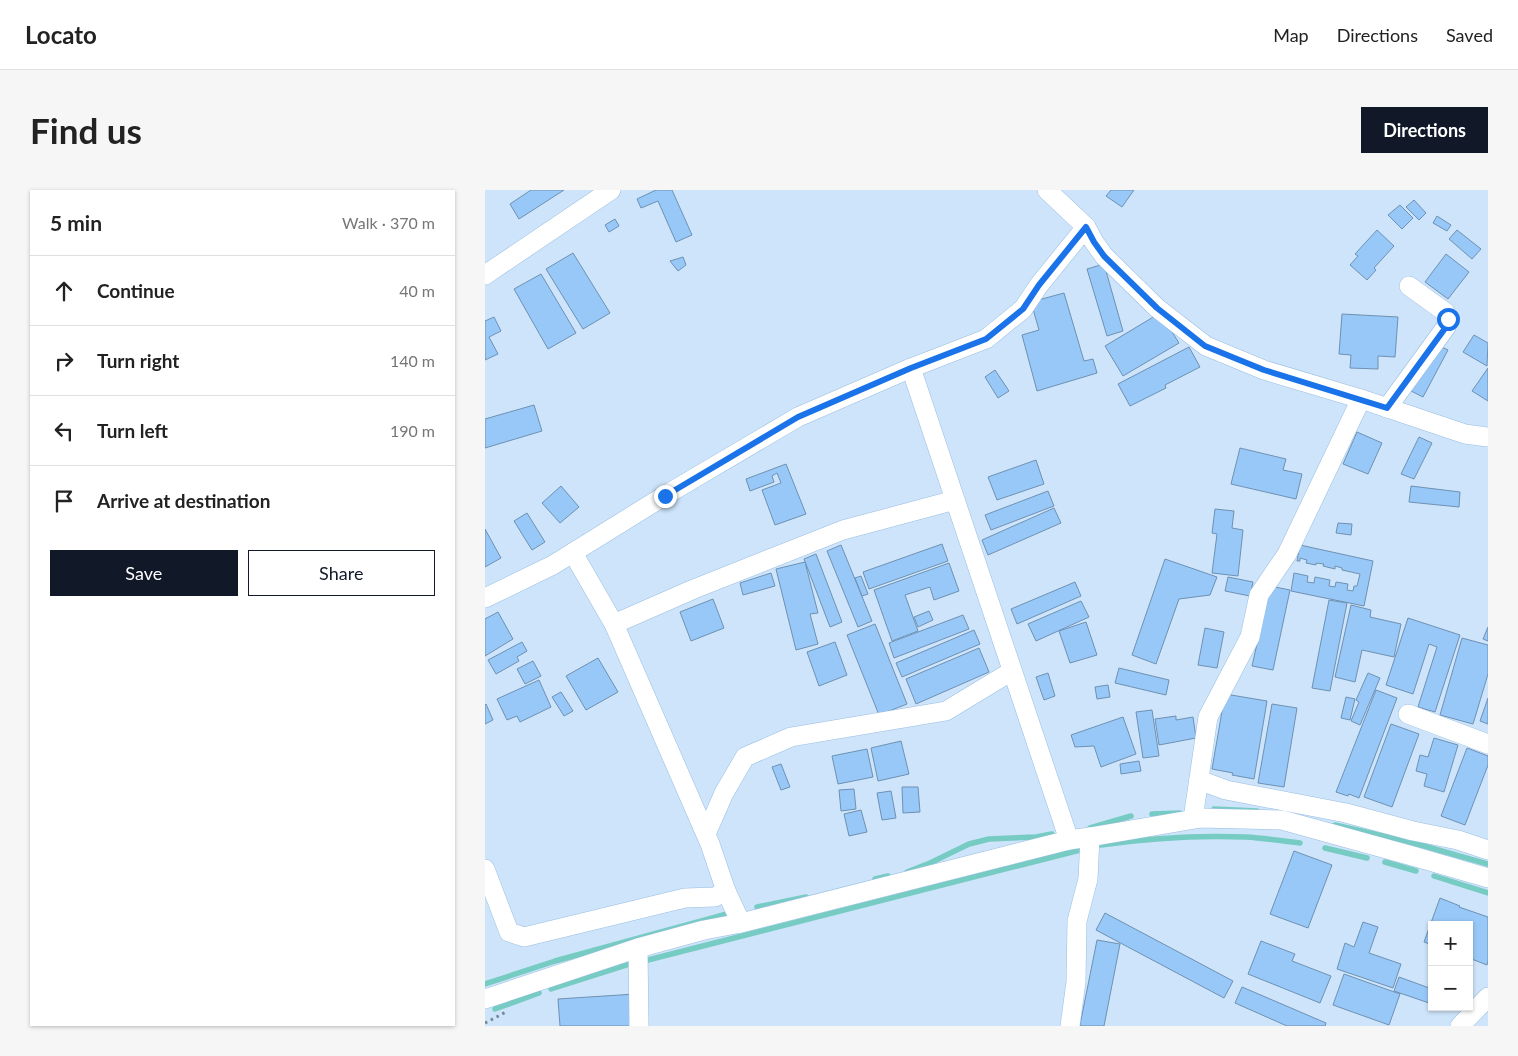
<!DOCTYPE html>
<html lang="en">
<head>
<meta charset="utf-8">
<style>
	body { margin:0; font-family:Lato,sans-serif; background:#f6f6f6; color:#222 }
	.controls { position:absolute; right:15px; bottom:15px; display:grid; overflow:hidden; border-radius:0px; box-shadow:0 1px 4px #0004 }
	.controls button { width:45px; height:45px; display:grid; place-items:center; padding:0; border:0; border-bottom:1px solid #e0e0e0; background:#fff; color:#222; font:25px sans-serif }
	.stop { position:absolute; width:15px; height:15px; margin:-11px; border:4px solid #1a73e8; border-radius:50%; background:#fff }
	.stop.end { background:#1a73e8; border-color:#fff; box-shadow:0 1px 5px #0008 }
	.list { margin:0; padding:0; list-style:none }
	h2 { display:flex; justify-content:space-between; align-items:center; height:65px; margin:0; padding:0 20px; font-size:21px }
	h2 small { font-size:16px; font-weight:400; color:#767676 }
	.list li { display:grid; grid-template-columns:32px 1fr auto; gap:15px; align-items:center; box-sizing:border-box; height:70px; padding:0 20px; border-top:1px solid #e0e0e0 }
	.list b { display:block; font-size:19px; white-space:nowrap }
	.list em { font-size:16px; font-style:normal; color:#767676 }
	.actions { display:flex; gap:10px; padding:15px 20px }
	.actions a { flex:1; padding:11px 0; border:1px solid #111827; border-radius:0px; text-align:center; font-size:18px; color:#111827 }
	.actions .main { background:#111827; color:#fff }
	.icon { flex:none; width:28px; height:28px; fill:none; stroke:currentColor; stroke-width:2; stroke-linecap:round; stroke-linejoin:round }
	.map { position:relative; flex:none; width:1003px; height:836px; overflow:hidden; border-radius:0px }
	header { display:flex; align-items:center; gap:30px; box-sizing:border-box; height:70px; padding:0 25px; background:#fff; border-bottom:1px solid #e0e0e0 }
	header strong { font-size:24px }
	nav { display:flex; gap:28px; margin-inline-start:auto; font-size:18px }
	.intro { display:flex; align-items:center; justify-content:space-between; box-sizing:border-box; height:120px; padding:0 30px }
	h1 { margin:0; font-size:35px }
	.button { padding:12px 22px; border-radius:0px; background:#111827; color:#fff; font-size:18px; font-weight:700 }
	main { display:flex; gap:30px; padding:0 30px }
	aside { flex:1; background:#fff; border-radius:0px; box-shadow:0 1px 4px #0004 }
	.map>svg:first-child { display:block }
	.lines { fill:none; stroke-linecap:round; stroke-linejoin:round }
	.stream { stroke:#76cbc3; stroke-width:5.5 }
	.building { fill:#98c8f7; stroke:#6e91b3 }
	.minor-casing { stroke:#99bee2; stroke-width:20 }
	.path { stroke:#748799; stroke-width:3; stroke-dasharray:2.5 4; stroke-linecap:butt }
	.minor { stroke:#fff; stroke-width:19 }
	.route { stroke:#1a73e8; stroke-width:6 }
</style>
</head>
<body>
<header>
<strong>Locato</strong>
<nav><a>Map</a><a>Directions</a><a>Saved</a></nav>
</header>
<div class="intro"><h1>Find us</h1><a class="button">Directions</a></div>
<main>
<aside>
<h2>5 min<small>Walk · 370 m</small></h2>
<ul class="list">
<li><svg class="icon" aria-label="ahead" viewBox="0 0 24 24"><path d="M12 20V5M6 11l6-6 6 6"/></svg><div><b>Continue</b></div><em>40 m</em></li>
<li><svg class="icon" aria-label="right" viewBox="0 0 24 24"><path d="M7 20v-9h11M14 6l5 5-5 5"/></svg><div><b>Turn right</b></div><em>140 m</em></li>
<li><svg class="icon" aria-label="left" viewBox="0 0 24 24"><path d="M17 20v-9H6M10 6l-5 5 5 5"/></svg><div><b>Turn left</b></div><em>190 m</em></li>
<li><svg class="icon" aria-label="arrive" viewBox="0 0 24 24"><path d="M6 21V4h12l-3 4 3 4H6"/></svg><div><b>Arrive at destination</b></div></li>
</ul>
<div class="actions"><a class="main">Save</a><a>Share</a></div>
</aside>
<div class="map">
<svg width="1003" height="836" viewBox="0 0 1003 836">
	<rect width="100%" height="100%" fill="#cde4fa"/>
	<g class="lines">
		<!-- stream -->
		<g class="stream">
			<path d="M729 619 772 621"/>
			<path d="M667 624 695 623"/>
			<path d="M850 635 925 652 1003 674"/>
			<path d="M605 638 646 626"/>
			<path d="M616 655C664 648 712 645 761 647 779 648 797 651 815 653"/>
			<path d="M840 658 882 668"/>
			<path d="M900 672 931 681"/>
			<path d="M422 682 445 673 484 654 504 649 551 647 567 644"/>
			<path d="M949 686 1003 703"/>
			<path d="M390 689 403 686"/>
			<path d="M272 717 321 707"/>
			<path d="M159 771 595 660"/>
			<path d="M0 794 70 771 242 724"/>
			<path d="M66 799 145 774"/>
			<path d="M10 819 54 803"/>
		</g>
	</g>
	<!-- building -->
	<g class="building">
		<path d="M46 0H79L34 29 25 14Z"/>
		<path d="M171 0H187L207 45 191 52 173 11 156 18 152 9Z"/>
		<path d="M626 0H649L637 17 621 6Z"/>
		<path d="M929 10 941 23 934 30 921 17Z"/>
		<path d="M915 15 928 28 917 39 903 25Z"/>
		<path d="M952 26 966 35 962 41 948 33Z"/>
		<path d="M130 29 134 36 124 42 120 35Z"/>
		<path d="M892 40 909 56 889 78 891 80 882 90 865 75 873 66 870 64Z"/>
		<path d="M972 40 996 59 987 69 964 49Z"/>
		<path d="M88 63 125 123 98 139 61 79Z"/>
		<path d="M961 64 984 82 963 109 940 92Z"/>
		<path d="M198 67 201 75 193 81 185 71Z"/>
		<path d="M619 74 638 141 622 146 602 79Z"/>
		<path d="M56 84 91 143 63 159 29 99Z"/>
		<path d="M579 103 599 171 608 169 612 183 552 201 537 145 554 140 546 112Z"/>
		<path d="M675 123 694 153 638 186 620 156Z"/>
		<path d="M857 124 913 127 910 167 893 166V179L865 178 866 165 854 164Z"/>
		<path d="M9 127 16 141 4 147 13 164 0 170V131Z"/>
		<path d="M989 145 1003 153 1002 176 978 162Z"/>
		<path d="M950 154 963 160 938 207 926 201Z"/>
		<path d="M704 157 715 177 680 195 681 198 645 216 633 194Z"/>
		<path d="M1003 178V211L987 201Z"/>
		<path d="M510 180 524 201 513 208 500 187Z"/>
		<path d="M49 215 57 241 0 258V229Z"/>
		<path d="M872 242 897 253 883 284 858 274Z"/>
		<path d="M934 247 947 253 929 289 916 284Z"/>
		<path d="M755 258 801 269 798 280 817 284 811 309 746 294Z"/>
		<path d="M551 270 559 294 512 310 503 287Z"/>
		<path d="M301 274 321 324 290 335 277 300 296 293 292 283 287 286 289 292 265 301 261 289Z"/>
		<path d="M76 296 94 317 75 333 57 313Z"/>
		<path d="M926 296 975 302 974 317 924 312Z"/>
		<path d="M563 301 569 316 506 340 500 325Z"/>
		<path d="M569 318 576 333 503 365 497 350Z"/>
		<path d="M730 319 749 321 747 338 758 340 753 386 727 383 732 344 727 343Z"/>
		<path d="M42 323 60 352 47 360 29 331Z"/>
		<path d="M853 333 867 334 866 345 851 343Z"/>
		<path d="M0 339 16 368 0 377Z"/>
		<path d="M457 354 463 371 384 399 378 382Z"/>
		<path d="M356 355 387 431 373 437 342 361Z"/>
		<path d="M815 355 888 371 879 416 806 401 809 383 823 386 822 392 829 393 830 387 845 390 844 396 850 397 851 392 863 394 862 400 868 401 869 396H872L875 384 857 380V378L850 376V379L838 376 839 374 831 373V375L821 373 822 370 815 368V371H812Z"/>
		<path d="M331 364 357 432 345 437 319 369Z"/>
		<path d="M680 369 732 387 725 405 694 409 671 474 647 465Z"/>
		<path d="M320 372 333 423 325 424 333 454 311 460 291 379Z"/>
		<path d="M464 373 474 401 449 410 445 397 420 405 433 441 407 451 389 400Z"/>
		<path d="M286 383 290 396 258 405 255 393Z"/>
		<path d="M376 386 383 404 377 406 370 388Z"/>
		<path d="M743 387 768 392 765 406 740 401Z"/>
		<path d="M590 392 596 406 532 434 526 419Z"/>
		<path d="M785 396 805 400 788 480 767 476Z"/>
		<path d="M228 409 239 438 206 451 195 422Z"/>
		<path d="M844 410 862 413 845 501 827 498Z"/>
		<path d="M596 411 604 427 551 451 543 434Z"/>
		<path d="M866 415 886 420 885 427 916 434 909 467 877 460 870 492 850 487Z"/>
		<path d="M444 421 448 430 433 437 429 427Z"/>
		<path d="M13 422 28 449 0 466V429Z"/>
		<path d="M478 425 484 439 409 468 404 453Z"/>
		<path d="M923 428 975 445 950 522 933 517 952 457 944 454 928 504 901 495Z"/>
		<path d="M601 432 612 465 585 473 574 441Z"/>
		<path d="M390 434 422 514 394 525 362 445Z"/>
		<path d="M1003 437V451L998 449Z"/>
		<path d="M720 438 739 442 732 478 713 475Z"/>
		<path d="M489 440 495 454 417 487 411 473Z"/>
		<path d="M977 448 1003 455V484L988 534 955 525Z"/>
		<path d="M37 452 42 461 32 467 34 471 11 484 3 470Z"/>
		<path d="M350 452 362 485 334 496 322 462Z"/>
		<path d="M494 458 504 482 431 514 421 489Z"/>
		<path d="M113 468 133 502 101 520 81 486Z"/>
		<path d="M48 471 56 486 40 494 32 479Z"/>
		<path d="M634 478 684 490 681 505 630 493Z"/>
		<path d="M563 483 570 506 559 510 551 487Z"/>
		<path d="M883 483 895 488 875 535 866 531 874 512 871 510Z"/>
		<path d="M54 490 66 517 35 532 32 526 22 530 12 509Z"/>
		<path d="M623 495 625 507 612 509 610 497Z"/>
		<path d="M891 500 912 508 874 608 864 604 863 606 851 602Z"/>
		<path d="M76 502 88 521 79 526 67 507Z"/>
		<path d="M740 504 782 511 769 589 747 585 748 583 727 579Z"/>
		<path d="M861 507 870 509 865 530 856 528Z"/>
		<path d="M1003 508V534L995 531Z"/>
		<path d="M1 514 8 530 0 534V515Z"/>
		<path d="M787 514 812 518 799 597 773 593Z"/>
		<path d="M667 520 674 566 658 568 651 522Z"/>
		<path d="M691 526V530L708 527 711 548 674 555 670 529Z"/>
		<path d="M638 527 651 564 616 577 609 556 590 557 586 545Z"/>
		<path d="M906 534 934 544 907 617 879 607Z"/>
		<path d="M949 548 973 555 959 602 939 596 942 584 931 581 935 565 943 567Z"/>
		<path d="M416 551 424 584 393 591 386 558Z"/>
		<path d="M982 558 1003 566V575L980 635 956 626Z"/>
		<path d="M382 559 388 587 353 594 347 566Z"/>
		<path d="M654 571 656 581 636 584 635 574Z"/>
		<path d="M296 574 305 597 296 600 287 577Z"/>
		<path d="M417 597H433L435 622 418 623Z"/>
		<path d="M369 599 371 619 356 621 354 600Z"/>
		<path d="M406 601 411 628 397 630 392 603Z"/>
		<path d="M376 620 382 642 364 646 359 624Z"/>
		<path d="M809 661 847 675 823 738 785 724Z"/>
		<path d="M955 708 975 716 974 717 1003 727V771L1002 775 984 768V735H947V755L939 752Z"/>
		<path d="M620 723 748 791 739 808 611 740Z"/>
		<path d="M878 732 893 737 884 763 916 774 908 798 852 779 860 753 869 757Z"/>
		<path d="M612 750 635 754 619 836H597L595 835Z"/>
		<path d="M776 751 810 764 807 771 846 786 835 813 763 784Z"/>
		<path d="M859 784 915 804 904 835 848 815Z"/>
		<path d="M914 787 947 799V814L909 801Z"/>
		<path d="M757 797 841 833 840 836H802L750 813Z"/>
		<path d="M150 804 152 836H75L73 809Z"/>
	</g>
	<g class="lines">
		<defs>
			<g id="minor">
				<path d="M562 0 601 37"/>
				<path d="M0 85 126 0"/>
				<path d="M426 178 584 650"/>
				<path d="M902 218 961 137 963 129 960 122 924 96"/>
				<path d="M88 363 129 434 225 654 241 701 256 733"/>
				<path d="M0 408 68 375 179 306 313 227 426 178 501 149 538 119 554 95 601 37 609 52 619 66 672 118 721 156 779 180 876 209 980 244 1003 247"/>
				<path d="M129 434 209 399 358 340 470 310"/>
				<path d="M923 524 1003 554"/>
				<path d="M714 590 741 600 861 623 928 641 973 650 1003 660"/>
				<path d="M708 629 723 527 765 447 774 405 802 364 876 209"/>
				<path d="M221 644 239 603 260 567 306 547 461 521 527 481"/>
				<path d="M0 679 24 742 39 747 200 708 230 707 241 701"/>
				<path d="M153 758 154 836"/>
				<path d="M0 809 153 758 219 740 256 733 584 650 605 647 716 628 797 630 931 667 1003 688"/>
				<path d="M585 836 591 792 592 731 603 689 605 647"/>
				<path d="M975 836 1003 807"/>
			</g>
		</defs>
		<!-- minor casing -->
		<use href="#minor" class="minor-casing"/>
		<!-- path -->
		<path class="path" d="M0 833 21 822"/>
		<!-- minor -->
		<use href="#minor" class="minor"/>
	</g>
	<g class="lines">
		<!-- route -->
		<path class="route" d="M180 306 313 227 426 178 501 149 538 119 554 95 601 37 609 52 619 66 672 118 720 156 779 180 902 218 961 137 963 129"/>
	</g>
</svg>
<div class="controls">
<button>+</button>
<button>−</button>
</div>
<div class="stop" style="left:963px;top:129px"></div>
<div class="stop end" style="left:180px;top:306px"></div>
</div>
</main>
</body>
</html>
